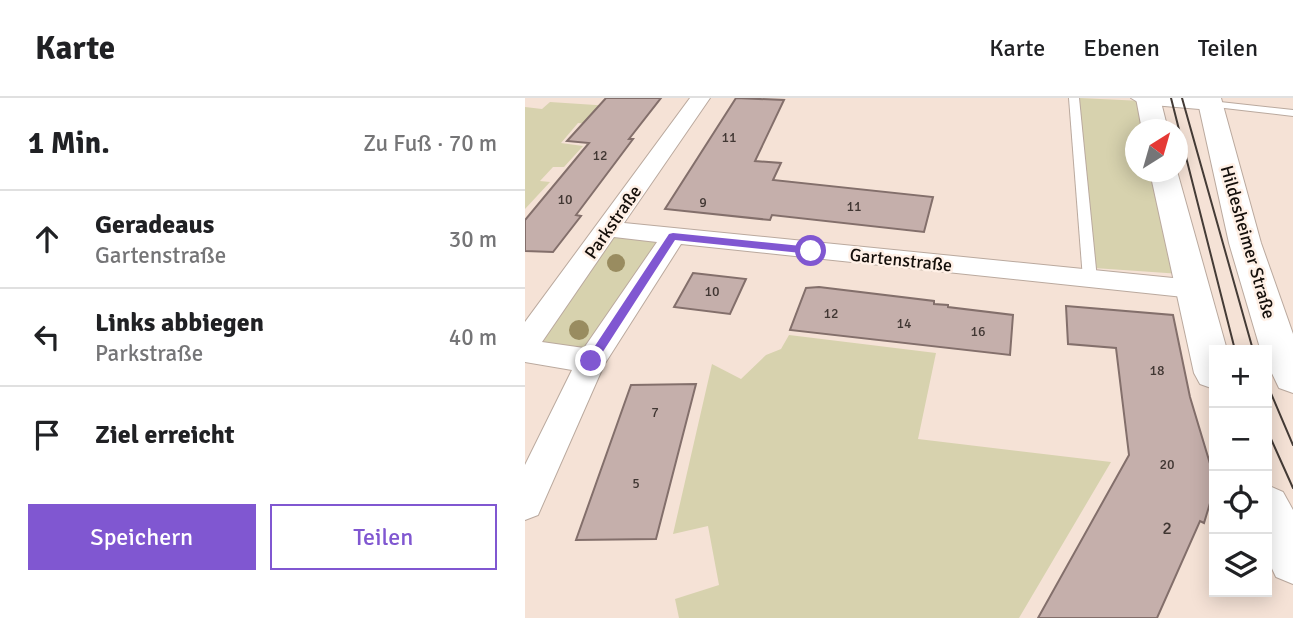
<!DOCTYPE html>
<html lang="de">
<head>
<meta charset="utf-8">
<style>
	body { margin:0; font-family:Signika,sans-serif; background:#f6f6f6; color:#202124 }
	.controls { position:absolute; right:21px; bottom:21px; display:grid; overflow:hidden; border-radius:0px; box-shadow:0 4px 18px #0003 }
	.controls button { width:63px; height:63px; display:grid; place-items:center; padding:0; border:0; border-bottom:2px solid #e0e0e0; background:#fff; color:#202124; font:35px sans-serif }
	.compass { position:absolute; left:600px; top:21px; width:63px; height:63px; border-radius:50%; background:#fff; box-shadow:0 4px 18px #0003; rotate:37deg }
	.stop { position:absolute; width:21px; height:21px; margin:-16px; border:5px solid #8057d1; border-radius:50%; background:#fff }
	.stop.end { background:#8057d1; border-color:#fff; box-shadow:0 2px 7px #0008 }
	.list { margin:0; padding:0; list-style:none }
	h2 { display:flex; justify-content:space-between; align-items:center; height:91px; margin:0; padding:0 28px; font-size:30px }
	h2 small { font-size:23px; font-weight:400; color:#757577 }
	.list li { display:grid; grid-template-columns:46px 1fr auto; gap:21px; align-items:center; box-sizing:border-box; height:98px; padding:0 28px; border-top:2px solid #e0e0e0 }
	.list b { display:block; font-size:26px; white-space:nowrap }
	.list p { margin:0; font-size:23px; white-space:nowrap; color:#757577 }
	.list em { font-size:23px; font-style:normal; color:#757577 }
	.actions { display:flex; gap:14px; padding:21px 28px }
	.actions a { flex:1; padding:16px 0; border:2px solid #8057d1; border-radius:0px; text-align:center; font-size:24px; color:#8057d1 }
	.actions .main { background:#8057d1; color:#fff }
	.icon { flex:none; width:38px; height:38px; fill:none; stroke:currentColor; stroke-width:2; stroke-linecap:round; stroke-linejoin:round }
	.map { position:relative; flex:none; width:768px; height:520px; overflow:hidden }
	header { display:flex; align-items:center; gap:42px; box-sizing:border-box; height:98px; padding:0 35px; background:#fff; border-bottom:2px solid #e0e0e0 }
	header strong { font-size:33px }
	nav { display:flex; gap:38px; margin-inline-start:auto; font-size:24px }
	main { display:flex }
	aside { flex:1; background:#fff }
	.map>svg:first-child { display:block }
	.green { fill:#d7d2ae }
	.building { fill:#c5afab; stroke:#836f6b; stroke-width:2 }
	.lines { fill:none; stroke-linecap:round; stroke-linejoin:round }
	.service-casing { stroke:#baa99e; stroke-width:2 }
	.minor-casing { stroke:#baa99e; stroke-width:2 }
	.secondary-casing { stroke:#baa99e; stroke-width:2 }
	.service { fill:#fff; fill-rule:evenodd }
	.minor { fill:#fff; fill-rule:evenodd }
	.secondary { fill:#fff; fill-rule:evenodd }
	.tram { stroke:#443b36; stroke-width:2 }
	.tree { fill:#998c60 }
	.route { fill:#8057d1 }
	.labels { text-anchor:middle; dominant-baseline:central; stroke-width:5; stroke-linejoin:round; paint-order:stroke }
	.number-label { font-size:14px; fill:#413733 }
	.street-label { font-size:18px; fill:#150f0b; stroke:#fff0e6 }
	.near-number-label { font-size:18px; fill:#413733 }
</style>
</head>
<body>
<header>
<strong>Karte</strong>
<nav><a>Karte</a><a>Ebenen</a><a>Teilen</a></nav>
</header>
<main>
<aside>
<h2>1 Min.<small>Zu Fuß · 70 m</small></h2>
<ul class="list">
<li><svg class="icon" aria-label="ahead" viewBox="0 0 24 24"><path d="M12 20V5M6 11l6-6 6 6"/></svg><div><b>Geradeaus</b><p>Gartenstraße</p></div><em>30 m</em></li>
<li><svg class="icon" aria-label="left" viewBox="0 0 24 24"><path d="M17 20v-9H6M10 6l-5 5 5 5"/></svg><div><b>Links abbiegen</b><p>Parkstraße</p></div><em>40 m</em></li>
<li><svg class="icon" aria-label="arrive" viewBox="0 0 24 24"><path d="M6 21V4h12l-3 4 3 4H6"/></svg><div><b>Ziel erreicht</b></div></li>
</ul>
<div class="actions"><a class="main">Speichern</a><a>Teilen</a></div>
</aside>
<div class="map">
<svg width="768" height="520" viewBox="0 0 768 520">
	<rect width="100%" height="100%" fill="#f5e2d6"/>
	<!-- green -->
	<g class="green">
		<path d="M554 0 618 3 625 31 610 32V74H634L656 176 569 170Z"/>
		<path d="M25 4 101 9 84 27 53 25 36 45 58 48 39 69H28L15 83 25 84 0 111V9L17 11Z"/>
		<path d="M89 137 136 143 63 251 14 245Z"/>
		<path d="M264 237 411 255 393 341 586 364 494 520H154L150 501 194 487 183 428 148 436 187 266 216 281 241 257 256 251Z"/>
	</g>
	<!-- building -->
	<g class="building">
		<path d="M81 0H136L104 41H108L51 117 56 118 28 154 0 153V122L64 45 42 43Z"/>
		<path d="M211 0 259 2 230 63 256 65 248 82 408 99 399 134 247 117 245 122 140 111Z"/>
		<path d="M168 175 221 181 205 216 149 209Z"/>
		<path d="M294 189 409 203V206L423 207V209L488 217 485 257 265 232 281 190Z"/>
		<path d="M541 208 648 217 665 299 689 379V392L679 425 675 423 632 520H513L604 357 591 250 543 246Z"/>
		<path d="M171 286 131 441 51 442 106 287Z"/>
	</g>
	<g class="lines">
		<defs>
			<g id="service">
				<path d="M544 0H554L572 181 565 186 558 181Z"/>
				<path d="M686 3 768 12V18L682 8V4Z"/>
			</g>
			<g id="minor">
				<path d="M165 0H185L99 125 668 182 678 184 681 191 678 198 668 200 156 146 79 267 13 417 0 422V367L47 272 0 264V224ZM89 139 132 144 59 250 17 244Z"/>
				<path d="M606 0H684L693 2 696 6 686 12 616 6Z"/>
			</g>
			<g id="secondary">
				<path d="M611 0H635L643 32H617Z"/>
				<path d="M672 0H696L736 145 768 236V295L754 290 742 265V252L735 250 704 145Z"/>
				<path d="M652 73 702 252H689V291L675 286 669 275 625 74Z"/>
				<path d="M742 387 758 394 768 412V486L751 479 742 460Z"/>
			</g>
		</defs>
		<!-- service casing -->
		<use href="#service" class="service-casing"/>
		<!-- minor casing -->
		<use href="#minor" class="minor-casing"/>
		<!-- secondary casing -->
		<use href="#secondary" class="secondary-casing"/>
		<!-- service -->
		<use href="#service" class="service"/>
		<!-- minor -->
		<use href="#minor" class="minor"/>
		<!-- secondary -->
		<use href="#secondary" class="secondary"/>
		<!-- tram -->
		<g class="tram">
			<path d="M646 0 710 252"/>
			<path d="M657 0 728 252"/>
			<path d="M742 286 768 347"/>
			<path d="M742 332 768 390"/>
		</g>
	</g>
	<!-- trees -->
	<g class="tree">
		<circle cx="91" cy="165" r="9"/>
		<circle cx="54" cy="232" r="10"/>
	</g>
	<!-- route -->
	<path class="route" d="M148 135 286 149 291 153 286 156 150 142 70 266H62V260L144 136Z"/>
	<g class="labels">
		<!-- number labels -->
		<g class="number-label">
			<text x="204" y="39">11</text>
			<text x="75" y="57">12</text>
			<text x="40" y="101">10</text>
			<text x="178" y="104">9</text>
			<text x="329" y="108">11</text>
			<text x="187" y="193">10</text>
			<text x="306" y="215">12</text>
			<text x="379" y="225">14</text>
			<text x="453" y="233">16</text>
			<text x="632" y="272">18</text>
			<text x="130" y="314">7</text>
			<text x="642" y="366">20</text>
			<text x="111" y="385">5</text>
		</g>
		<!-- street labels -->
		<g class="street-label">
			<text transform="translate(88 124) rotate(-55)">Parkstraße</text>
			<text transform="translate(723 144) rotate(74)">Hildesheimer Straße</text>
			<text transform="translate(376 162) rotate(6)">Gartenstraße</text>
		</g>
		<!-- near-number labels -->
		<g class="near-number-label">
			<text x="642" y="430">2</text>
		</g>
	</g>
</svg>
<div class="controls">
<button>+</button>
<button>−</button>
<button><svg class="icon" aria-label="locate" viewBox="0 0 24 24"><circle cx="12" cy="12" r="6"/><path d="M12 2v4M12 18v4M2 12h4M18 12h4"/></svg></button>
<button><svg class="icon" aria-label="layers" viewBox="0 0 24 24"><path d="M12 4l9 5-9 5-9-5zM3 14l9 5 9-5"/></svg></button>
</div>
<svg class="compass" viewBox="-18 -18 36 36"><path d="M0-13l5 13h-10z" fill="#e53935"/><path d="M0 13l5-13h-10z" fill="#757577"/></svg>
<div class="stop" style="left:286px;top:153px"></div>
<div class="stop end" style="left:66px;top:263px"></div>
</div>
</main>
</body>
</html>
